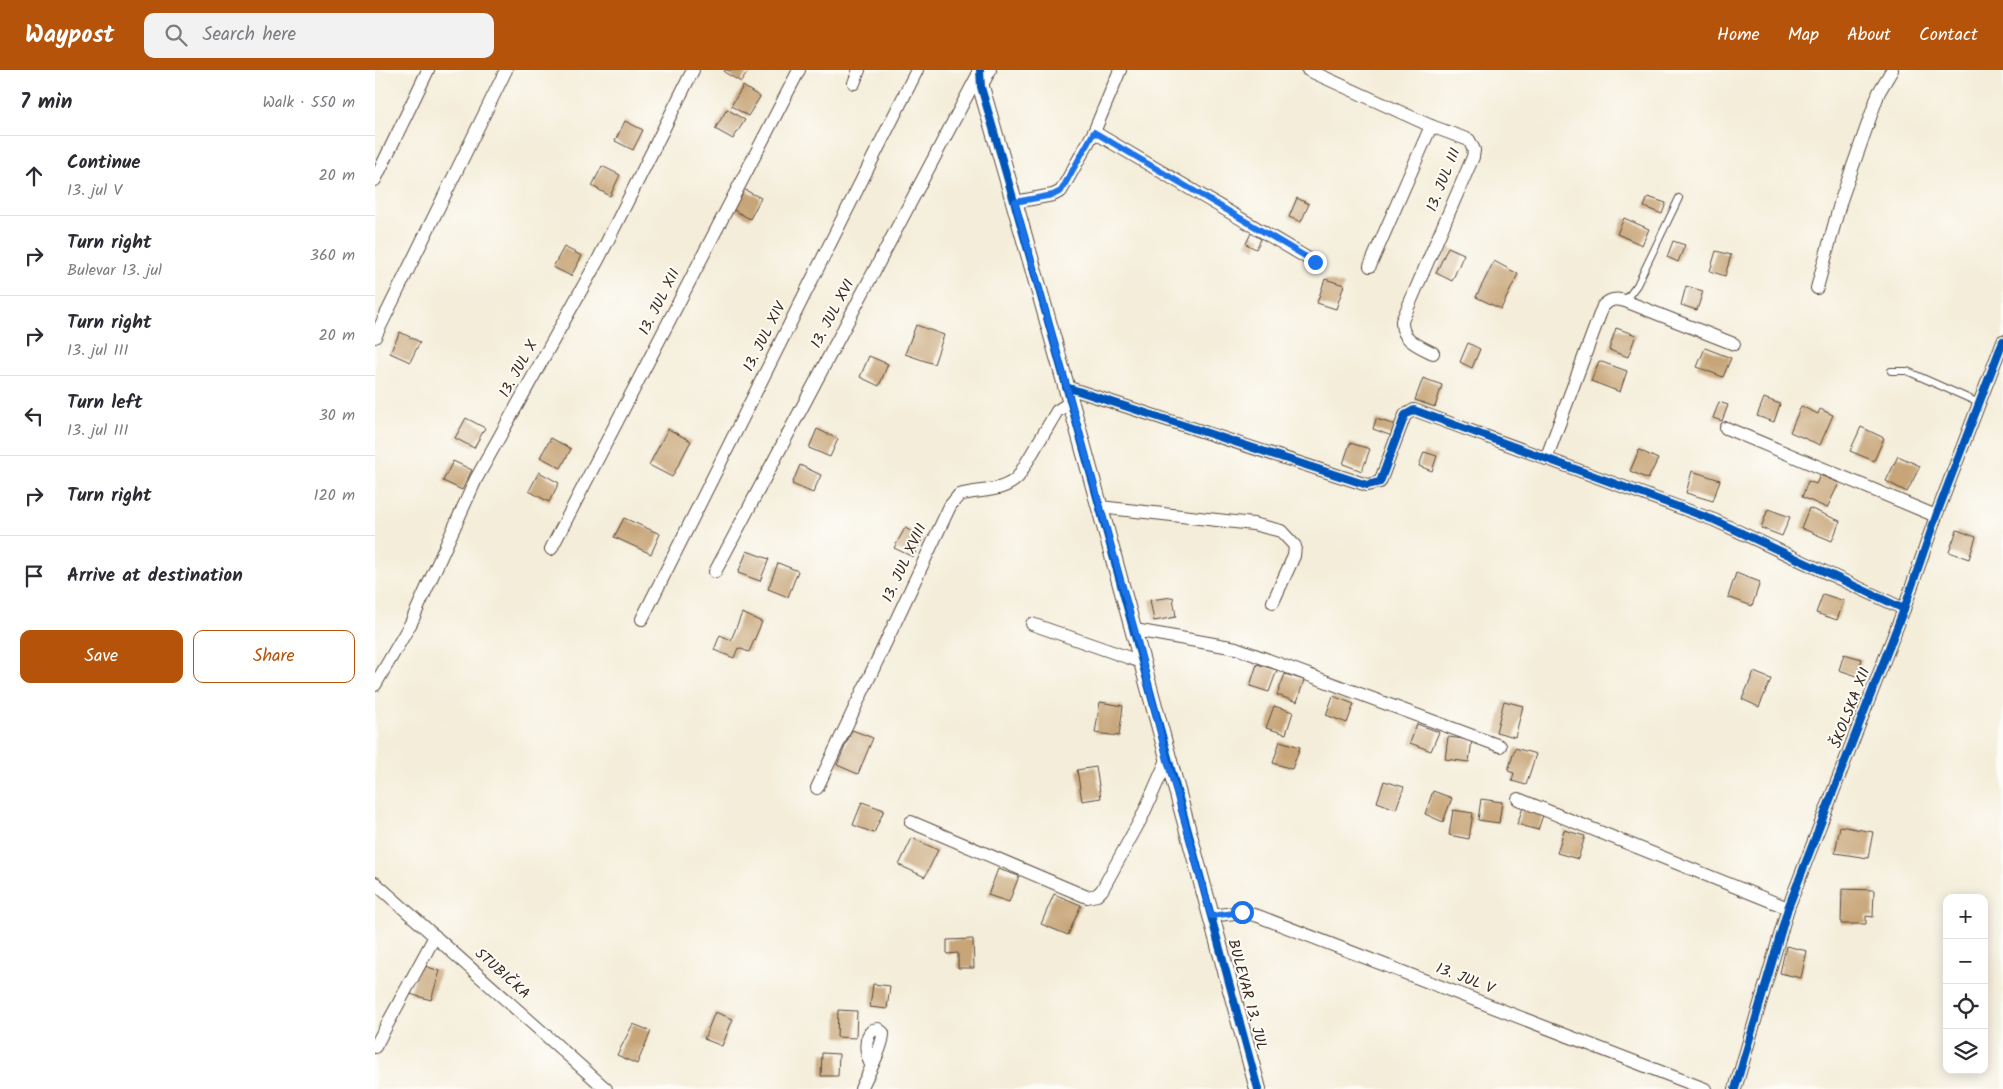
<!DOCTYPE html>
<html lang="en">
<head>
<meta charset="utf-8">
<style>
	body { margin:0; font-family:Kalam,sans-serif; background:#f2f2f3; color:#2b2b33 }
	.controls { position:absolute; right:15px; bottom:15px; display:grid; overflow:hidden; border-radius:10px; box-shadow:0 2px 12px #0003 }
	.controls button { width:45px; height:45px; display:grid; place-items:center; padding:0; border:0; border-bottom:1px solid #e1e1e2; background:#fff; color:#2b2b33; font:25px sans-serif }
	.stop { position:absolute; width:15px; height:15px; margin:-11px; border:4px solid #1a73e8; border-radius:50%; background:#fff }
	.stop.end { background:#1a73e8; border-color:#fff; box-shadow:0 1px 5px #0008 }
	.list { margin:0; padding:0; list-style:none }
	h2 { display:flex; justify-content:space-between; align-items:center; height:65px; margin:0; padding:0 20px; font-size:21px }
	h2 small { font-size:16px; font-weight:400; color:#7c7c81 }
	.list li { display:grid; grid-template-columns:32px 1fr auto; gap:15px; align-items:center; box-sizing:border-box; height:80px; padding:0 20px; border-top:1px solid #e1e1e2 }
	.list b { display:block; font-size:19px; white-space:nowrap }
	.list p { margin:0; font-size:16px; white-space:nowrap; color:#7c7c81 }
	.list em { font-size:16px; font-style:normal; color:#7c7c81 }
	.actions { display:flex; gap:10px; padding:15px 20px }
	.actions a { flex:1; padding:11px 0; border:1px solid #b45309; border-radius:10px; text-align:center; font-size:18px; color:#b45309 }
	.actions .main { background:#b45309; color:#fff }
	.icon { flex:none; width:28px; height:28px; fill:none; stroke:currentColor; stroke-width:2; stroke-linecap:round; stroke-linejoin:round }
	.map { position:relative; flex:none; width:1628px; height:1019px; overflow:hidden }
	header { display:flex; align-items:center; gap:30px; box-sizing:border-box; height:70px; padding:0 25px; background:#b45309; color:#fff }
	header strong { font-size:24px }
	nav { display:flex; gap:28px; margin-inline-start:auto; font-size:18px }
	.search { width:350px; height:45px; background:#f2f2f3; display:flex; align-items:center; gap:12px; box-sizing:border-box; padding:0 18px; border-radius:10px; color:#7c7c81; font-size:19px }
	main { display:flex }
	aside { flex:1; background:#fff }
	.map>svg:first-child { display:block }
	.building { fill:#c7a578 }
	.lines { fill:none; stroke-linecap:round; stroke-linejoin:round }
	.service-casing { stroke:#57473a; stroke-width:8 }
	.minor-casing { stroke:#57473a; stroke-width:14 }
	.tertiary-casing { stroke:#57473a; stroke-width:18 }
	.service { stroke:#fff; stroke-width:6 }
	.minor { stroke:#fff; stroke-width:12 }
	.tertiary { stroke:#fff; stroke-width:16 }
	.cycleway-casing { stroke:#fdfcf7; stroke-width:11 }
	.cycleway { stroke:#0057b8; stroke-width:8 }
	.route { stroke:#1a73e8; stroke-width:6 }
	.labels { text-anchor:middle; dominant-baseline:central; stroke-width:4; stroke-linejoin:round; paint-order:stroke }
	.street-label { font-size:15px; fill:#3b2a1e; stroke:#fdfcf7 }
</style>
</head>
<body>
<header>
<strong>Waypost</strong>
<div class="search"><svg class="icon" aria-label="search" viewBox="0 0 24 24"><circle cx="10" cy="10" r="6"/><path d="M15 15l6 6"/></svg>Search here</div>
<nav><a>Home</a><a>Map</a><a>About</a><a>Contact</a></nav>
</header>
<main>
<aside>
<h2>7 min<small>Walk · 550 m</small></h2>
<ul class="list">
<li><svg class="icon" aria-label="ahead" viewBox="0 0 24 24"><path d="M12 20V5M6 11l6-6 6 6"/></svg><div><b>Continue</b><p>13. jul V</p></div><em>20 m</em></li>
<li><svg class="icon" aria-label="right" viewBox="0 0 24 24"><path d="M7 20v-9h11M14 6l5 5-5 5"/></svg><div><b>Turn right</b><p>Bulevar 13. jul</p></div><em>360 m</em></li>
<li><svg class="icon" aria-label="right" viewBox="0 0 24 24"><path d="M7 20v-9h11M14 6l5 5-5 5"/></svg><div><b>Turn right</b><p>13. jul III</p></div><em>20 m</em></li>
<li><svg class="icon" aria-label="left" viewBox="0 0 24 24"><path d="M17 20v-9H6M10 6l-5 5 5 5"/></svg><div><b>Turn left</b><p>13. jul III</p></div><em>30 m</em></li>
<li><svg class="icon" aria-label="right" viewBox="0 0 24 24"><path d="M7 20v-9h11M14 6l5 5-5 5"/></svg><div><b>Turn right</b></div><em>120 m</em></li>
<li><svg class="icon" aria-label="arrive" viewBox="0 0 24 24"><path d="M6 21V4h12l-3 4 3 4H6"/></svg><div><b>Arrive at destination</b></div></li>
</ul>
<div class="actions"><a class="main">Save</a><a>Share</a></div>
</aside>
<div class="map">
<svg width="1628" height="1019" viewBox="0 0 1628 1019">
	<rect width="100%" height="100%" fill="#fdfcf7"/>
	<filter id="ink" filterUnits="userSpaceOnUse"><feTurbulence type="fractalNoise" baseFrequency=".02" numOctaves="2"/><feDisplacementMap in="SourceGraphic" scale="10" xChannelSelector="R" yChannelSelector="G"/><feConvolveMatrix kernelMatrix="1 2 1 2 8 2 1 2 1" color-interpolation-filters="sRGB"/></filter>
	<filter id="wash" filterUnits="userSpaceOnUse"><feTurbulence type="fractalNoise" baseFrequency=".0096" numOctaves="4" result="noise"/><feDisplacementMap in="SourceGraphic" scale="20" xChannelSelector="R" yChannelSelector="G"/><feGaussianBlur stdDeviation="1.12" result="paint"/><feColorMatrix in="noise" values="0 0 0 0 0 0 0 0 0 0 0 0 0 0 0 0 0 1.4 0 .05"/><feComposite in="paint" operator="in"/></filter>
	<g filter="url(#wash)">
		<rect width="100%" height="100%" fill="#f4edd9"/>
		<g id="blocks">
			<!-- building -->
			<g class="building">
				<path d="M350 0H374L366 12 349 2Z"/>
				<path d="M368 16 385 27 373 46 356 36Z"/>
				<path d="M352 39 370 50 358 69 340 59Z"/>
				<path d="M250 51 268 60 258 80 240 71Z"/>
				<path d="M227 96 245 105 235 126 217 116Z"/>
				<path d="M368 119 386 128 375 149 357 139Z"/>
				<path d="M1273 127 1291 133 1287 144 1269 137Z"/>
				<path d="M922 128 934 134 926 152 914 147Z"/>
				<path d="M1249 148 1274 159 1267 175 1242 164Z"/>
				<path d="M876 163 886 169 881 179 871 174Z"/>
				<path d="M1298 171 1310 175 1303 192 1292 187Z"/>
				<path d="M189 177 207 186 196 206 178 197Z"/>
				<path d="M1073 177 1089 184 1077 211 1061 203Z"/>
				<path d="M1341 181 1356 185 1350 206 1335 201Z"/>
				<path d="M1119 191 1143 204 1126 239 1101 227Z"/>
				<path d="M950 209 969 215 961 239 942 233Z"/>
				<path d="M1311 216 1328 221 1322 240 1306 235Z"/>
				<path d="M541 255 569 265 559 294 530 284Z"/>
				<path d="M1241 258 1261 265 1253 287 1234 280Z"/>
				<path d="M25 262 45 272 35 292 15 283Z"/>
				<path d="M1093 273 1105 279 1097 298 1085 292Z"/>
				<path d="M1330 278 1356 288 1348 307 1322 297Z"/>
				<path d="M494 286 513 294 504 316 485 307Z"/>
				<path d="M1224 291 1252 301 1245 322 1216 311Z"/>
				<path d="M1048 308 1067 315 1060 337 1040 330Z"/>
				<path d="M1389 328 1405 334 1399 352 1382 346Z"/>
				<path d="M1344 332 1353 335 1347 351 1338 348Z"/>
				<path d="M1426 336 1443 344 1445 339 1458 345 1445 375 1415 362Z"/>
				<path d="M91 348 110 358 99 378 80 368Z"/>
				<path d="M1001 349 1021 355 1017 366 998 359Z"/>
				<path d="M1486 357 1509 368 1499 391 1475 381Z"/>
				<path d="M293 359 316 371 297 407 274 395Z"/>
				<path d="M442 359 463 369 455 387 434 378Z"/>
				<path d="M176 368 196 379 186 398 165 387Z"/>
				<path d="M975 373 995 379 987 401 968 394Z"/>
				<path d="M1264 380 1283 389 1273 409 1255 401Z"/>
				<path d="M1049 382 1062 386 1057 401 1044 396Z"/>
				<path d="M1523 386 1545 396 1532 422 1511 411Z"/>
				<path d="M78 391 97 400 87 420 68 411Z"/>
				<path d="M425 395 446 405 438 423 417 414Z"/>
				<path d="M1317 401 1345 410 1338 431 1311 423Z"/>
				<path d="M164 402 184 413 174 432 154 421Z"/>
				<path d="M1445 405 1464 413 1452 438 1427 427 1433 411 1441 414Z"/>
				<path d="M1434 438 1465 451 1457 471 1426 458Z"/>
				<path d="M1393 439 1415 447 1407 466 1386 458Z"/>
				<path d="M249 448 285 464 276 484 239 467Z"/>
				<path d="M530 458 548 467 538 487 519 478Z"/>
				<path d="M1582 460 1601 467 1594 489 1574 482Z"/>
				<path d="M372 481 394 489 385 511 363 503Z"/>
				<path d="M403 493 423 501 413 527 393 519Z"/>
				<path d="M1361 503 1385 512 1377 536 1353 527Z"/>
				<path d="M1448 524 1469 531 1462 550 1441 543Z"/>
				<path d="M798 527 801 547 779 551 775 530Z"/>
				<path d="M367 543 387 552 374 582 363 578 359 588 339 580 345 565 356 570Z"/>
				<path d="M1469 584 1487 589 1482 606 1464 600Z"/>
				<path d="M882 594 902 600 894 622 875 616Z"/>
				<path d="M1379 602 1396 609 1384 637 1367 629Z"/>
				<path d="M910 604 929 610 922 632 902 625Z"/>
				<path d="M958 626 979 634 972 653 951 645Z"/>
				<path d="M1129 631 1148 636 1140 667 1121 662Z"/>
				<path d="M725 632 748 636 744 666 720 663Z"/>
				<path d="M899 636 918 642 911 664 891 658Z"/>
				<path d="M1042 654 1064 662 1056 681 1035 673Z"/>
				<path d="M477 660 498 668 483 704 462 695Z"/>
				<path d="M1073 667 1097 670 1094 692 1070 689Z"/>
				<path d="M905 671 925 677 917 699 898 693Z"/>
				<path d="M1140 678 1161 684 1151 715 1137 711 1139 703 1133 701Z"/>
				<path d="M721 697 726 728 707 731 702 700Z"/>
				<path d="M1009 711 1029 717 1021 739 1002 732Z"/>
				<path d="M1058 721 1077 728 1068 752 1050 744Z"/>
				<path d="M1106 729 1127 732 1124 753 1103 750Z"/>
				<path d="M487 732 509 740 499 763 478 755Z"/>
				<path d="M1149 735 1169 742 1163 760 1142 754Z"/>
				<path d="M1078 740 1098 743 1094 769 1074 765Z"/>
				<path d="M1465 756 1498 762 1493 788 1460 783Z"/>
				<path d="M1189 760 1210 766 1203 789 1182 783Z"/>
				<path d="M537 768 563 780 550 807 524 795Z"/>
				<path d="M623 799 644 806 634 832 613 825Z"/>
				<path d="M1467 819 1499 820 1498 847 1491 846V854H1466Z"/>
				<path d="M679 824 706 835 693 865 666 854Z"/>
				<path d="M598 869 599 898H583V883L572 884V870Z"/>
				<path d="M1411 876 1432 881 1426 908 1405 903Z"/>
				<path d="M44 894 65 901 56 930 35 924Z"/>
				<path d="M498 914 515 916 512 939 495 937Z"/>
				<path d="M463 940 482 941 481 968 462 967Z"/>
				<path d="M340 942 358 949 347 976 329 969Z"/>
				<path d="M258 954 276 961 262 994 242 985Z"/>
				<path d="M447 983 464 984 463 1006H446Z"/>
			</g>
		</g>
	</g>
	<g filter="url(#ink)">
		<use href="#blocks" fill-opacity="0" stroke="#57473a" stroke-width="1"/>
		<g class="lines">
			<defs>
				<g id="service">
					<path d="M1250 231 1262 215 1304 128"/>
					<path d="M1516 301H1532L1604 333"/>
				</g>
				<g id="minor">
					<path d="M933 0 1056 56 1094 70 1099 80 1098 87 1027 251C1026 270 1044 276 1058 283"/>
					<path d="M479 13 484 0"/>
					<path d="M606 17 615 0"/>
					<path d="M719 62 939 192"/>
					<path d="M0 110 53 0"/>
					<path d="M640 132 678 125 686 121 719 62 745 0"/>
					<path d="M995 196 1056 56"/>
					<path d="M1442 218 1466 130 1504 22 1517 0"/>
					<path d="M0 267 131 0"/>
					<path d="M691 317 992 415 1005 412 1030 345 1039 340 1339 450 1529 539"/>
					<path d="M1351 358 1561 446"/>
					<path d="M1171 389 1228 236C1235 229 1241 228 1250 231L1359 274"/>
					<path d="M725 437 878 454 906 461 920 476 919 486 898 532"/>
					<path d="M176 479 424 0"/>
					<path d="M340 502 605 1"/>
					<path d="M267 549 542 0"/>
					<path d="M657 554 766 592"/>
					<path d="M760 560 861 578 1125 676"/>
					<path d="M0 615 36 553 101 409 224 188 318 0"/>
					<path d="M442 718 575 436 584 425C605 419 627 423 643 407L682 341 696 332"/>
					<path d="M1143 729 1413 838"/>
					<path d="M536 752 712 827 722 825 727 820 767 747 792 690"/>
					<path d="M0 813 231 1019"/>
					<path d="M836 846 867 842 883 846 1330 1019"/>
					<path d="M0 977 60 866"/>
					<path d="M486 1019C492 1005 508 978 508 963L503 959 498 960C488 968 491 984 496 995"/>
					<path d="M1360 1019 1413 838 1529 539 1561 446 1628 271"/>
				</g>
				<path id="tertiary" d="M605 0 606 17C703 350 792 685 883 1019"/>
			</defs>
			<!-- service casing -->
			<use href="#service" class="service-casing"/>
			<!-- minor casing -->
			<use href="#minor" class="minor-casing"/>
			<!-- tertiary casing -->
			<use href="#tertiary" class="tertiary-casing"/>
			<!-- service -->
			<use href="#service" class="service"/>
			<!-- minor -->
			<use href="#minor" class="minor"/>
			<!-- tertiary -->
			<use href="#tertiary" class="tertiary"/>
			<defs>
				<g id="cycleway">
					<path d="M605 0 606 17C703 350 792 685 883 1019"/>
					<path d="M691 317 992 415 1005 412 1030 345 1039 340 1339 450 1529 539"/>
					<path d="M1360 1019 1413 838 1529 539 1561 446 1628 271"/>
				</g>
			</defs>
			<!-- cycleway casing -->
			<use href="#cycleway" class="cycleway-casing"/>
			<!-- cycleway -->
			<use href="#cycleway" class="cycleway"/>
		</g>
	</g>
	<g class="lines" filter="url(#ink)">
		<!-- route -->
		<path class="route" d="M867 842 836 846 792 690 760 560 640 132 678 125 686 121 719 62 940 192"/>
	</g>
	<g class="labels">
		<!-- street labels -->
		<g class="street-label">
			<text transform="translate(1069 110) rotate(-68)">13. JUL III</text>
			<text transform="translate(285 232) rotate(-63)">13. JUL XII</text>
			<text transform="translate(458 244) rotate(-62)">13. JUL XVI</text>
			<text transform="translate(390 267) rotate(-63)">13. JUL XIV</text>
			<text transform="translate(144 299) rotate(-61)">13. JUL X</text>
			<text transform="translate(530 493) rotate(-65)">13. JUL XVIII</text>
			<text transform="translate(1476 638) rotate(-69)">ŠKOLSKA XII</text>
			<text transform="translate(127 904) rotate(42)">STUBIČKA</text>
			<text transform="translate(1090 909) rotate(21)">13. JUL V</text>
			<text transform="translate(872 925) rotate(75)">BULEVAR 13. JUL</text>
		</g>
	</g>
</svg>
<div class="controls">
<button>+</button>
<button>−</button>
<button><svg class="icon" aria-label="locate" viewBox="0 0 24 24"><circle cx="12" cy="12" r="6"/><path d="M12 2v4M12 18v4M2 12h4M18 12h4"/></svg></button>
<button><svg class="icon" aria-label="layers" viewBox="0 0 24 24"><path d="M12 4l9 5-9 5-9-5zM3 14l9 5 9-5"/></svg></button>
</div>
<div class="stop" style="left:867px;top:842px"></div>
<div class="stop end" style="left:940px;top:192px"></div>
</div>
</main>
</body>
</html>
